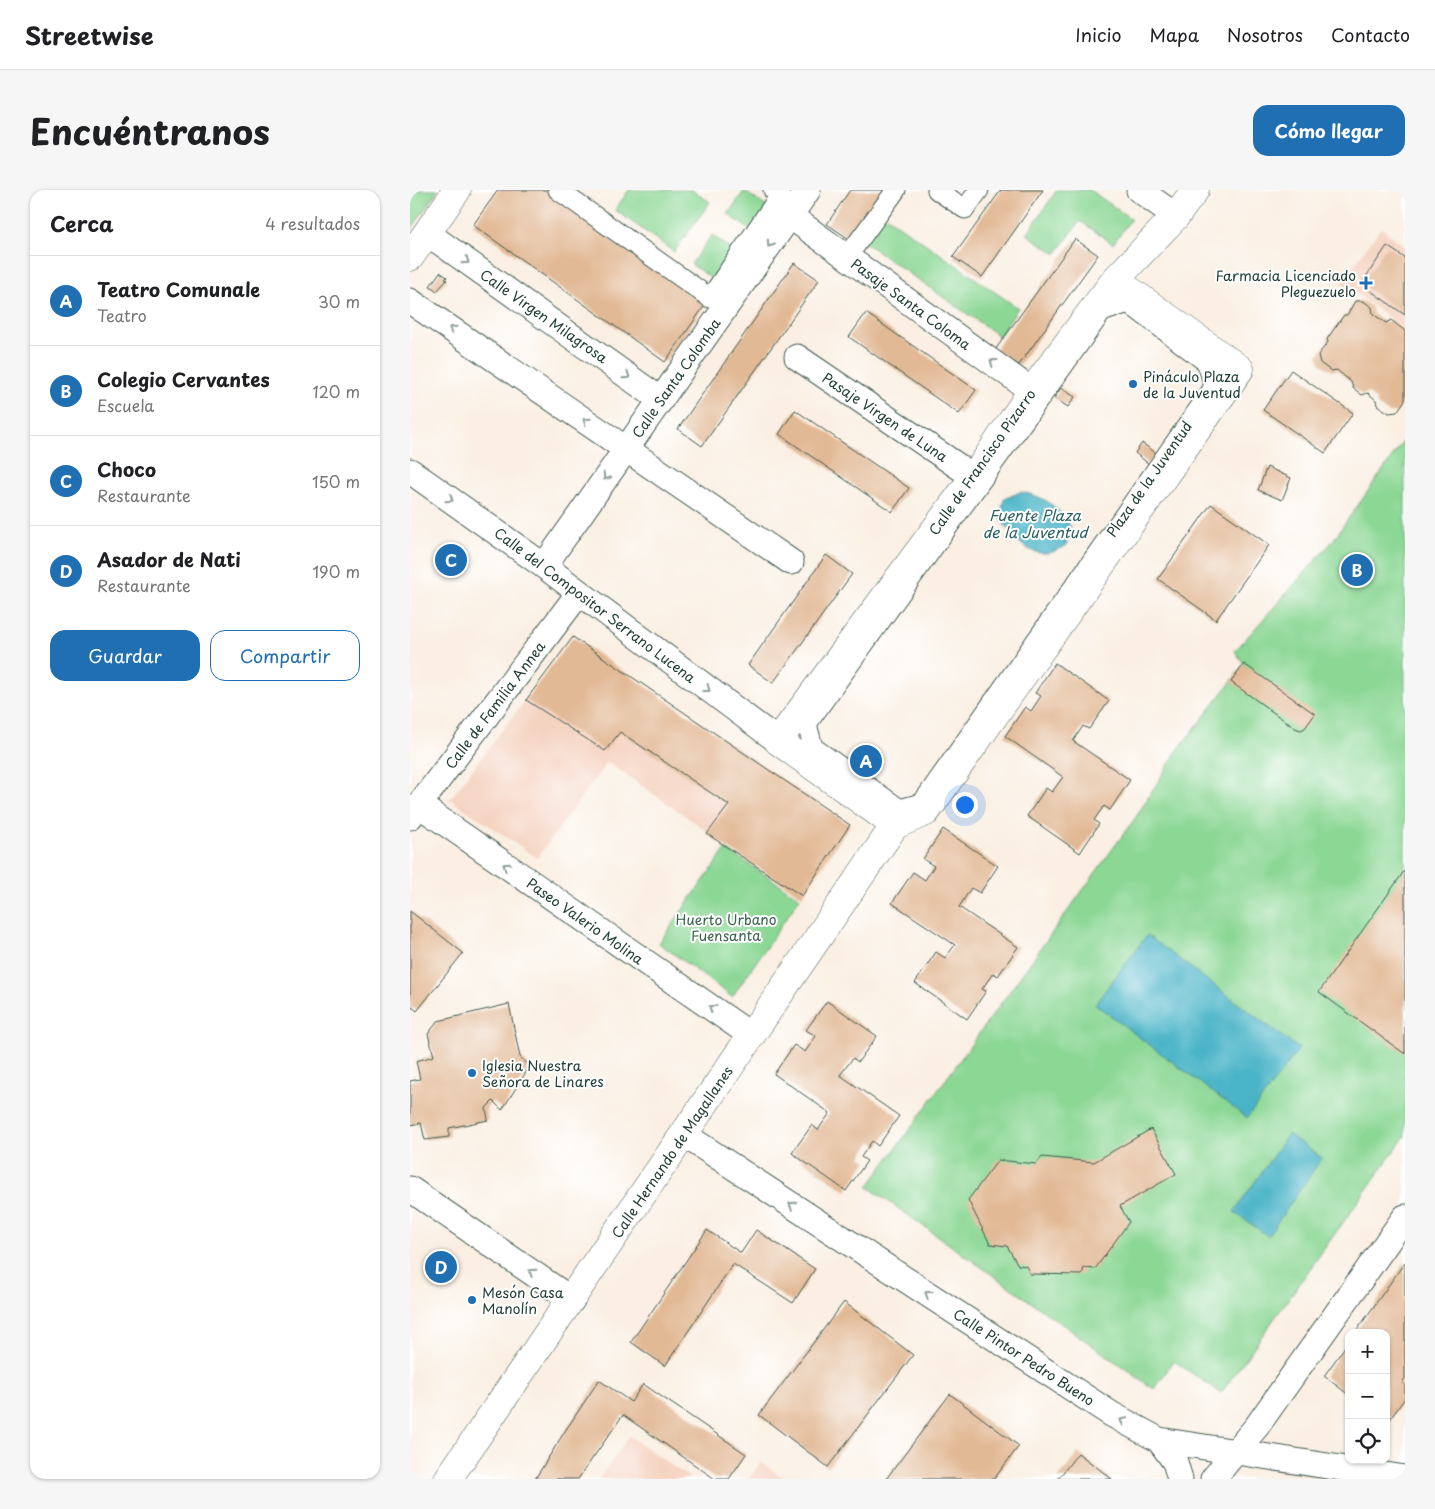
<!DOCTYPE html>
<html lang="es">
<head>
<meta charset="utf-8">
<style>
	body { margin:0; font-family:"Playpen Sans",sans-serif; background:#f6f6f6; color:#202124 }
	.controls { position:absolute; right:15px; bottom:15px; display:grid; overflow:hidden; border-radius:10px; box-shadow:0 1px 4px #0004 }
	.controls button { width:45px; height:45px; display:grid; place-items:center; padding:0; border:0; border-bottom:1px solid #e0e0e0; background:#fff; color:#202124; font:25px sans-serif }
	.you { position:absolute; left:554px; top:614px; width:18px; height:18px; margin:-12px; border:4px solid #fff; border-radius:50%; background:#1a73e8; box-shadow:0 0 0 8px #1a73e833 }
	.badge { display:grid; place-items:center; width:32px; height:32px; border-radius:50%; background:#1f6fb2; color:#fff; font-size:16px; font-weight:700 }
	.pin { position:absolute; translate:-50% -50%; border:2px solid #fff; box-shadow:0 1px 5px #0006 }
	.list { margin:0; padding:0; list-style:none }
	h2 { display:flex; justify-content:space-between; align-items:center; height:65px; margin:0; padding:0 20px; font-size:21px }
	h2 small { font-size:16px; font-weight:400; color:#757577 }
	.list li { display:grid; grid-template-columns:32px 1fr auto; gap:15px; align-items:center; box-sizing:border-box; height:90px; padding:0 20px; border-top:1px solid #e0e0e0 }
	.list b { display:block; font-size:19px; white-space:nowrap }
	.list p { margin:0; font-size:16px; white-space:nowrap; color:#757577 }
	.list em { font-size:16px; font-style:normal; color:#757577 }
	.actions { display:flex; gap:10px; padding:15px 20px }
	.actions a { flex:1; padding:11px 0; border:1px solid #1f6fb2; border-radius:15px; text-align:center; font-size:18px; color:#1f6fb2 }
	.actions .main { background:#1f6fb2; color:#fff }
	.icon { flex:none; width:28px; height:28px; fill:none; stroke:currentColor; stroke-width:2; stroke-linecap:round; stroke-linejoin:round }
	.map { position:relative; flex:none; width:995px; height:1289px; overflow:hidden; border-radius:15px }
	header { display:flex; align-items:center; gap:30px; box-sizing:border-box; height:70px; padding:0 25px; background:#fff; border-bottom:1px solid #e0e0e0 }
	header strong { font-size:24px }
	nav { display:flex; gap:28px; margin-inline-start:auto; font-size:18px }
	.intro { display:flex; align-items:center; justify-content:space-between; box-sizing:border-box; height:120px; padding:0 30px }
	h1 { margin:0; font-size:35px }
	.button { padding:12px 22px; border-radius:15px; background:#1f6fb2; color:#fff; font-size:18px; font-weight:700 }
	main { display:flex; gap:30px; padding:0 30px }
	aside { flex:1; background:#fff; border-radius:15px; box-shadow:0 1px 4px #0004 }
	.map>svg:first-child { display:block }
	.built { fill:#f5d3c1 }
	.green { fill:#8bd794; stroke:#558a64 }
	.water { fill:#49b4c7; stroke:#34787e }
	.building { fill:#e2b995 }
	.lines { fill:none; stroke-linecap:round; stroke-linejoin:round }
	.pedestrian-casing { stroke:#40584e; stroke-width:21 }
	.minor-casing { stroke:#40584e; stroke-width:27 }
	.tertiary-casing { stroke:#40584e; stroke-width:29 }
	.pedestrian { stroke:#fff; stroke-width:19 }
	.minor { stroke:#fff; stroke-width:25 }
	.tertiary { stroke:#fff; stroke-width:28 }
	.oneway { stroke:#8f9e9a }
	.poi-dot { fill:#1f6fb2; stroke:#fff; stroke-width:2 }
	.labels { text-anchor:middle; dominant-baseline:central; stroke-width:4; stroke-linejoin:round; paint-order:stroke }
	.poi-label { font-size:14px; fill:#1f3d34; stroke:#fff; text-anchor:start }
	.street-label { font-size:14px; fill:#1f3d34; stroke:#fff }
	.park-label { font-size:14px; fill:#3a644c; stroke:#fff }
	.water-label { font-size:15px; font-style:italic; fill:#2c6160; stroke:#fff }
</style>
</head>
<body>
<header>
<strong>Streetwise</strong>
<nav><a>Inicio</a><a>Mapa</a><a>Nosotros</a><a>Contacto</a></nav>
</header>
<div class="intro"><h1>Encuéntranos</h1><a class="button">Cómo llegar</a></div>
<main>
<aside>
<h2>Cerca<small>4 resultados</small></h2>
<ul class="list">
<li><span class="badge">A</span><div><b>Teatro Comunale</b><p>Teatro</p></div><em>30 m</em></li>
<li><span class="badge">B</span><div><b>Colegio Cervantes</b><p>Escuela</p></div><em>120 m</em></li>
<li><span class="badge">C</span><div><b>Choco</b><p>Restaurante</p></div><em>150 m</em></li>
<li><span class="badge">D</span><div><b>Asador de Nati</b><p>Restaurante</p></div><em>190 m</em></li>
</ul>
<div class="actions"><a class="main">Guardar</a><a>Compartir</a></div>
</aside>
<div class="map">
<svg width="995" height="1289" viewBox="0 0 995 1289">
	<rect width="100%" height="100%" fill="#fff"/>
	<filter id="ink" filterUnits="userSpaceOnUse"><feTurbulence type="fractalNoise" baseFrequency=".02" numOctaves="2"/><feDisplacementMap in="SourceGraphic" scale="10" xChannelSelector="R" yChannelSelector="G"/><feConvolveMatrix kernelMatrix="1 2 1 2 8 2 1 2 1" color-interpolation-filters="sRGB"/></filter>
	<filter id="wash" filterUnits="userSpaceOnUse"><feTurbulence type="fractalNoise" baseFrequency=".0096" numOctaves="4" result="noise"/><feDisplacementMap in="SourceGraphic" scale="20" xChannelSelector="R" yChannelSelector="G"/><feGaussianBlur stdDeviation="1.12" result="paint"/><feColorMatrix in="noise" values="0 0 0 0 0 0 0 0 0 0 0 0 0 0 0 0 0 1.4 0 .05"/><feComposite in="paint" operator="in"/></filter>
	<g filter="url(#wash)">
		<rect width="100%" height="100%" fill="#faefe2"/>
		<!-- built -->
		<g class="built">
			<path d="M971 38 995 56V139L931 93Z"/>
			<path d="M163 447 440 635 392 706 197 572 127 668 40 609Z"/>
			<path d="M219 1246 281 1289H189Z"/>
			<path d="M351 1272 375 1289H339Z"/>
		</g>
		<!-- green -->
		<g class="green">
			<path d="M1 0H28L0 41V2Z"/>
			<path d="M219 0H282L300 12 264 62 205 20Z"/>
			<path d="M647 0H680L721 29 703 54 670 31 646 64 617 44Z"/>
			<path d="M334 1 357 17 340 40 318 24Z"/>
			<path d="M474 25 608 118 589 146 454 52Z"/>
			<path d="M302 45 325 62 305 91 281 74Z"/>
			<path d="M995 249V585L993 588 995 589V946L811 1203 764 1171 744 1199 458 997 728 624 767 561 818 496 834 474 825 461 921 353Z"/>
			<path d="M316 659 390 708 322 807 249 753Z"/>
		</g>
		<!-- water -->
		<g class="water">
			<path d="M610 302C635 306 648 316 661 338L656 356C652 358 647 360 642 362 619 369 600 345 590 327L594 309Z"/>
			<path d="M737 745 889 859 837 928 685 814Z"/>
			<path d="M878 944 912 968 858 1046 824 1022Z"/>
		</g>
		<g id="blocks">
			<!-- building -->
			<g class="building">
				<path d="M88 0H147L300 108 255 172 63 35Z"/>
				<path d="M440 0H477L442 51 417 34Z"/>
				<path d="M591 0H633L572 87 543 67Z"/>
				<path d="M665 49 688 65 609 175 585 160Z"/>
				<path d="M977 56 995 68V125L951 94Z"/>
				<path d="M384 73 409 90 292 256 268 239Z"/>
				<path d="M30 82 37 87 35 89 37 90 27 101 20 96Z"/>
				<path d="M945 111H953L962 117 963 124 976 133 981 130 995 141V210L987 222 979 223 967 215 966 210 958 203 952 205 943 198 941 192 927 180 921 181 910 173 908 165 918 152 917 149 934 125H937Z"/>
				<path d="M456 123 566 200 549 224 439 147Z"/>
				<path d="M881 180 943 223 915 263 853 220Z"/>
				<path d="M651 198 665 207 658 217 644 208Z"/>
				<path d="M385 220 499 298 482 322 369 244Z"/>
				<path d="M732 253 746 263 739 274 725 263Z"/>
				<path d="M857 277 881 288 872 310 848 300Z"/>
				<path d="M801 314 859 355 806 430 748 389Z"/>
				<path d="M416 365 442 384 363 493 338 475Z"/>
				<path d="M163 447 440 635 392 706 297 644 319 615 210 542 195 561 116 510Z"/>
				<path d="M645 473 699 511 679 539 673 536 663 551 720 590 700 620 694 616 684 630 689 634 670 663 617 626 636 598 642 602 653 587 595 546 615 517 621 521 631 506 625 503Z"/>
				<path d="M834 474 905 524 895 538 891 540 885 538 821 492Z"/>
				<path d="M533 639 588 676 570 703 561 698 549 717 608 757 588 786 583 783 572 799 576 801 557 829 505 793 526 762 535 768 545 755 482 713 503 682 515 690 524 676 513 669Z"/>
				<path d="M995 680V864L909 802Z"/>
				<path d="M0 721 53 763 7 821 2 817 0 820Z"/>
				<path d="M417 811 467 846 448 872 443 868 430 885 489 926 468 956 462 951 451 967 457 971 436 1001 382 963 402 935 408 940 420 923 364 884 384 855 395 862 406 846 396 840Z"/>
				<path d="M99 814 110 867 120 876 92 920 83 911 76 918 78 930 39 938V947L15 950 11 933 0 935V891L10 889 6 871 24 866 18 844 28 831Z"/>
				<path d="M741 939 766 984 710 1016 719 1032 685 1079 674 1078 672 1085 620 1084 616 1076 608 1075 597 1056 580 1054 558 1010 588 970 626 974 632 967 684 972Z"/>
				<path d="M297 1040 331 1063 346 1040 405 1079 383 1113 323 1074 255 1176 221 1152Z"/>
				<path d="M995 1072V1188L992 1193 995 1195V1208L978 1232 976 1231V1186L979 1182 976 1184V1143H945Z"/>
				<path d="M434 1112 503 1165 418 1277 349 1225Z"/>
				<path d="M939 1151V1205L914 1186Z"/>
				<path d="M189 1190 221 1212 233 1194 336 1264 319 1289H305L213 1225 168 1289H125L155 1241Z"/>
				<path d="M540 1204 609 1256 584 1289H476Z"/>
				<path d="M668 1263 702 1289H648Z"/>
			</g>
		</g>
	</g>
	<g filter="url(#ink)">
		<use href="#blocks" fill-opacity="0" stroke="#40584e" stroke-width="1"/>
		<g class="lines">
			<defs>
				<g id="pedestrian">
					<path d="M148 0 300 108 370 5 363 0"/>
					<path d="M527 0 555 19 569 0"/>
					<path d="M437 67 486 0"/>
					<path d="M718 113 797 173 804 197 512 613 490 619 403 557 397 534 692 122Z"/>
				</g>
				<g id="minor">
					<path d="M729 0 766 26"/>
					<path d="M380 26 622 201"/>
					<path d="M17 43 251 210"/>
					<path d="M0 111 381 372"/>
					<path d="M387 167 564 287"/>
					<path d="M0 281 134 376 368 551"/>
					<path d="M134 376 398 0"/>
					<path d="M9 615 342 846"/>
					<path d="M0 627 169 403"/>
					<path d="M273 944 701 1224 749 1250 995 1288"/>
					<path d="M0 999 162 1110"/>
					<path d="M749 1250 765 1272 770 1289"/>
					<path d="M803 1289 847 1236 995 1027"/>
				</g>
				<g id="tertiary">
					<path d="M0 67 47 0"/>
					<path d="M705 90 830 179 516 622 485 635 368 551 564 287 622 201 705 90 766 26 785 0"/>
					<path d="M38 1289 485 635"/>
				</g>
			</defs>
			<!-- pedestrian casing -->
			<use href="#pedestrian" class="pedestrian-casing"/>
			<!-- minor casing -->
			<use href="#minor" class="minor-casing"/>
			<!-- tertiary casing -->
			<use href="#tertiary" class="tertiary-casing"/>
			<!-- pedestrian -->
			<use href="#pedestrian" class="pedestrian"/>
			<!-- minor -->
			<use href="#minor" class="minor"/>
			<!-- tertiary -->
			<use href="#tertiary" class="tertiary"/>
		</g>
		<!-- one-way arrows -->
		<defs><path id="oneway-chevron" d="M-2-3.5L2.5 0L-2 3.5" fill="none" stroke-width="1.6" stroke-linecap="round" stroke-linejoin="round" transform="scale(1.25)"/></defs>
		<g class="oneway">
			<use href="#oneway-chevron" transform="translate(360 54) rotate(125)"/>
			<use href="#oneway-chevron" transform="translate(56 71) rotate(35)"/>
			<use href="#oneway-chevron" transform="translate(42 139) rotate(-146)"/>
			<use href="#oneway-chevron" transform="translate(583 172) rotate(-144)"/>
			<use href="#oneway-chevron" transform="translate(217 186) rotate(35)"/>
			<use href="#oneway-chevron" transform="translate(176 231) rotate(-146)"/>
			<use href="#oneway-chevron" transform="translate(196 287) rotate(125)"/>
			<use href="#oneway-chevron" transform="translate(40 309) rotate(35)"/>
			<use href="#oneway-chevron" transform="translate(297 499) rotate(37)"/>
			<use href="#oneway-chevron" transform="translate(96 676) rotate(-145)"/>
			<use href="#oneway-chevron" transform="translate(302 818) rotate(-145)"/>
			<use href="#oneway-chevron" transform="translate(382 1015) rotate(-147)"/>
			<use href="#oneway-chevron" transform="translate(122 1082) rotate(-146)"/>
			<use href="#oneway-chevron" transform="translate(518 1104) rotate(-147)"/>
			<use href="#oneway-chevron" transform="translate(713 1231) rotate(-153)"/>
		</g>
	</g>
	<!-- markers -->
	<g class="poi-dot">
		<path d="M953.5 85.5h5v5h5v5h-5v5h-5v-5h-5v-5h5z"/>
		<circle cx="723" cy="194" r="5"/>
		<circle cx="62" cy="883" r="5"/>
		<circle cx="62" cy="1110" r="5"/>
	</g>
	<g class="labels">
		<!-- poi labels -->
		<g class="poi-label">
			<text x="946" y="85" text-anchor="end">Farmacia Licenciado<tspan x="946" dy="16">Pleguezuelo</tspan></text>
			<text x="733" y="186">Pináculo Plaza<tspan x="733" dy="16">de la Juventud</tspan></text>
			<text x="72" y="875">Iglesia Nuestra<tspan x="72" dy="16">Señora de Linares</tspan></text>
			<text x="72" y="1102">Mesón Casa<tspan x="72" dy="16">Manolín</tspan></text>
		</g>
		<!-- street labels -->
		<g class="street-label">
			<text transform="translate(501 114) rotate(36)">Pasaje Santa Coloma</text>
			<text transform="translate(134 126) rotate(35)">Calle Virgen Milagrosa</text>
			<text transform="translate(266 188) rotate(-55)">Calle Santa Colomba</text>
			<text transform="translate(475 227) rotate(34)">Pasaje Virgen de Luna</text>
			<text transform="translate(572 272) rotate(-55)">Calle de Francisco Pizarro</text>
			<text transform="translate(739 289) rotate(-55)">Plaza de la Juventud</text>
			<text transform="translate(185 415) rotate(37)">Calle del Compositor Serrano Lucena</text>
			<text transform="translate(85 515) rotate(-53)">Calle de Familia Annea</text>
			<text transform="translate(175 731) rotate(35)">Paseo Valerio Molina</text>
			<text transform="translate(262 962) rotate(-56)">Calle Hernando de Magallanes</text>
			<text transform="translate(614 1167) rotate(33)">Calle Pintor Pedro Bueno</text>
		</g>
		<!-- park labels -->
		<g class="park-label">
			<text x="316" y="729">Huerto Urbano<tspan x="316" dy="16">Fuensanta</tspan></text>
		</g>
		<!-- water labels -->
		<g class="water-label">
			<text x="625" y="324">Fuente Plaza<tspan x="625" dy="17">de la Juventud</tspan></text>
		</g>
	</g>
</svg>
<div class="controls">
<button>+</button>
<button>−</button>
<button><svg class="icon" aria-label="locate" viewBox="0 0 24 24"><circle cx="12" cy="12" r="6"/><path d="M12 2v4M12 18v4M2 12h4M18 12h4"/></svg></button>
</div>
<div class="you"></div>
<div class="pin badge" style="left:456px;top:571px">A</div>
<div class="pin badge" style="left:947px;top:380px">B</div>
<div class="pin badge" style="left:41px;top:370px">C</div>
<div class="pin badge" style="left:31px;top:1077px">D</div>
</div>
</main>
</body>
</html>
